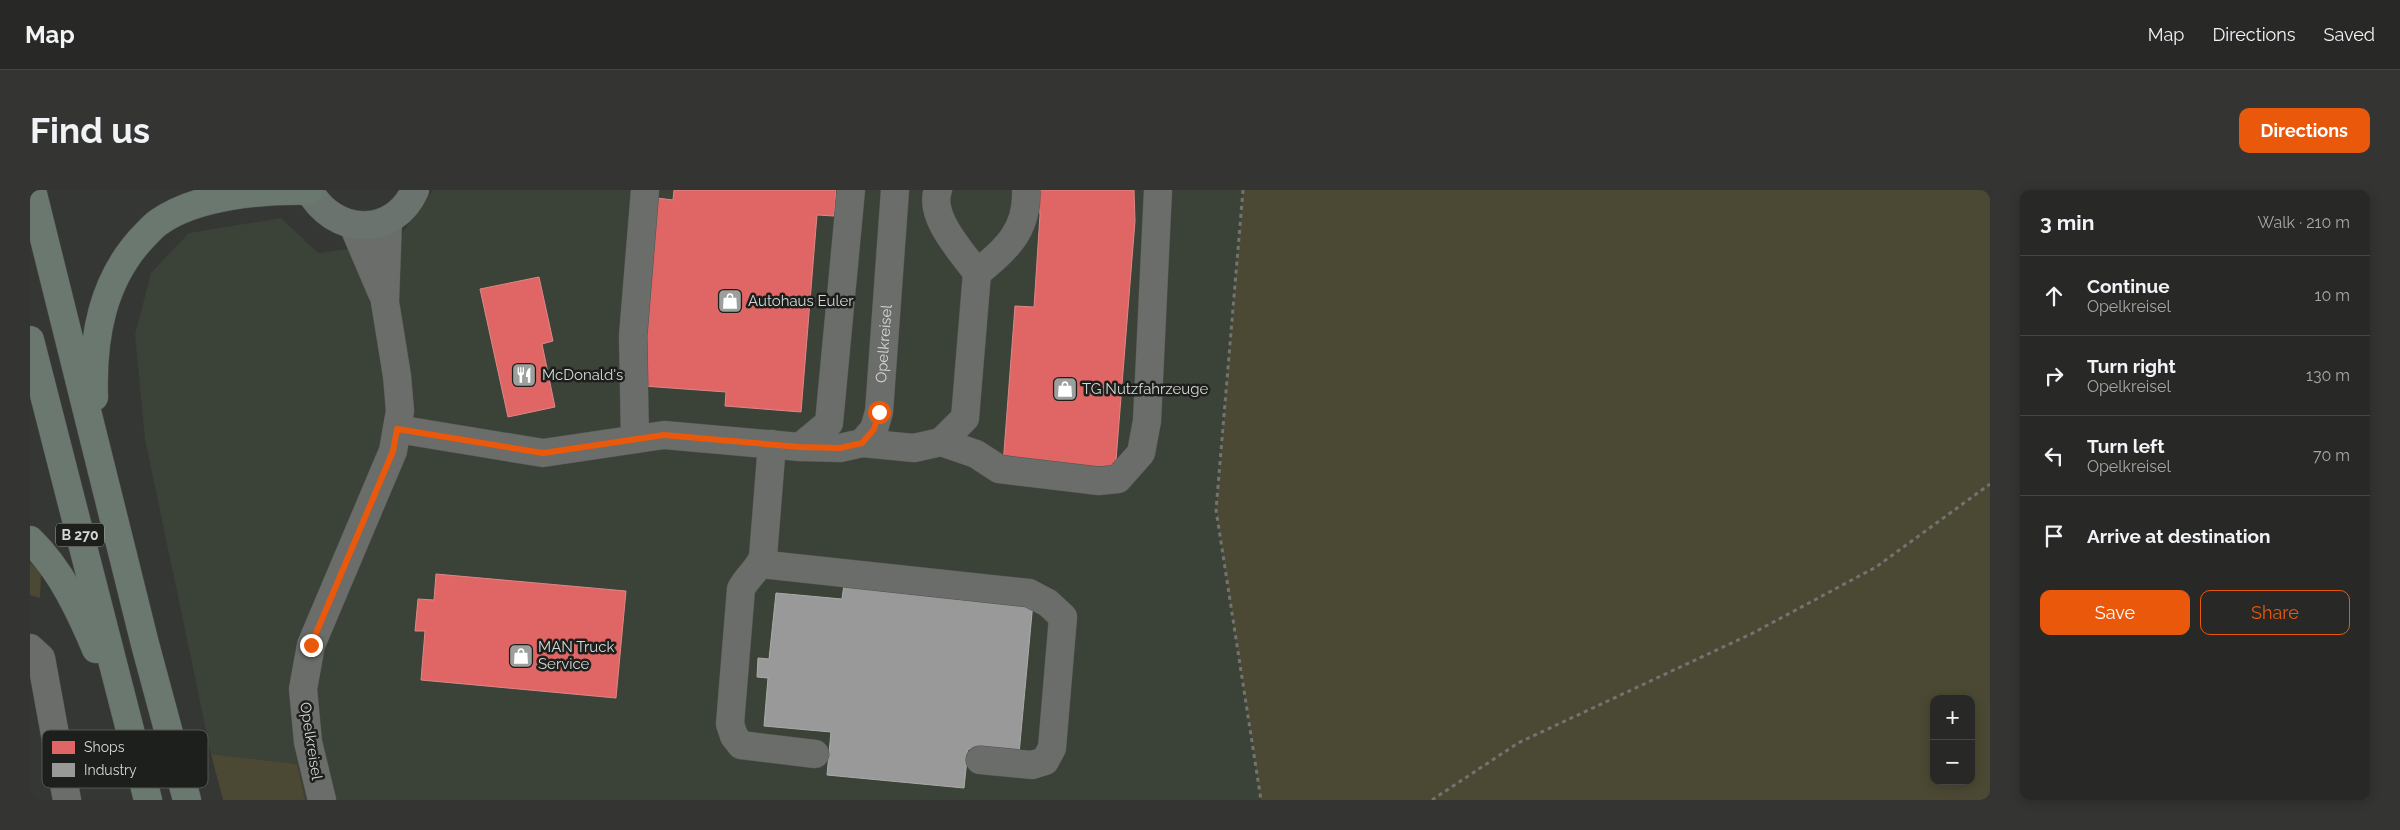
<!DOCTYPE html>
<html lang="en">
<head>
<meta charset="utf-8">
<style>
	body { margin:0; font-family:Raleway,sans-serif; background:#343533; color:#f1f3f6 }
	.controls { position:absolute; right:15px; bottom:15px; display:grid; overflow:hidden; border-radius:10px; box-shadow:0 2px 12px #0003 }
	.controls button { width:45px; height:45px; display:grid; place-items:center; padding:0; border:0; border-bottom:1px solid #444544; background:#282927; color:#f1f3f6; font:25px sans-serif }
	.stop { position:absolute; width:15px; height:15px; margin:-11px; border:4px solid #ea580c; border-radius:50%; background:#fff }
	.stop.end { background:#ea580c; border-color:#fff; box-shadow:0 1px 5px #0008 }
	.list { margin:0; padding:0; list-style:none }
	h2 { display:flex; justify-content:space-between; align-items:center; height:65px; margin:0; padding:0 20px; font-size:21px }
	h2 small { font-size:16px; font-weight:400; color:#a5a6a7 }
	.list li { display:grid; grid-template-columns:32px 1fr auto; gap:15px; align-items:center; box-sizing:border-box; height:80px; padding:0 20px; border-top:1px solid #444544 }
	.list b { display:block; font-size:19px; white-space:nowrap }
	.list p { margin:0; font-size:16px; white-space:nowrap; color:#a5a6a7 }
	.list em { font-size:16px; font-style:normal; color:#a5a6a7 }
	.actions { display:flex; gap:10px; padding:15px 20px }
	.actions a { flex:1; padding:11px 0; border:1px solid #ea580c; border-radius:10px; text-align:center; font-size:18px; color:#ea580c }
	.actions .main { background:#ea580c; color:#fff }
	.icon { flex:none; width:28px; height:28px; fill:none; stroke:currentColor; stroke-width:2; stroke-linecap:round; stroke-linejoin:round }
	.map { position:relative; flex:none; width:1960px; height:610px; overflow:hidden; border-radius:10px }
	header { display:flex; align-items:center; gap:30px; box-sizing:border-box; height:70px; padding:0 25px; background:#282927; border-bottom:1px solid #444544 }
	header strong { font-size:24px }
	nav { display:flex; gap:28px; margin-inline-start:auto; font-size:18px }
	.intro { display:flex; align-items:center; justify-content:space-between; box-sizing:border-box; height:120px; padding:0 30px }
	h1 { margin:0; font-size:35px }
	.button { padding:12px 22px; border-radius:10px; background:#ea580c; color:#fff; font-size:18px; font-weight:700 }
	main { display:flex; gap:30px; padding:0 30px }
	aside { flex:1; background:#282927; border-radius:10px; box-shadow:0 2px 12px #0003 }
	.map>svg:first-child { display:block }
	.built { fill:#3b4238 }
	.green { fill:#4b4933; fill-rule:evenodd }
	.shops { fill:#e06666; stroke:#dc8887 }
	.industry { fill:#999; stroke:#abacaa }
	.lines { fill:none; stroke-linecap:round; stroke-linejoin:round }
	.minor-casing { stroke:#515350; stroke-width:29 }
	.major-casing { stroke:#515350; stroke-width:29 }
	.highway-casing { stroke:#515350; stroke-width:29 }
	.path { stroke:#727472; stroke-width:3; stroke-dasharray:4 4; stroke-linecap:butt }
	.minor { stroke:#6b6d6a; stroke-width:28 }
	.major { stroke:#6b736e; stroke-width:28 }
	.highway { stroke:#6a786f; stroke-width:28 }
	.route { stroke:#ea580c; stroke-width:6 }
	.labels { text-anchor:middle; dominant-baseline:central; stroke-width:5; stroke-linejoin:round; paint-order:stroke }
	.shield { fill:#1d1f1d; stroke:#9da09c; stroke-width:1 }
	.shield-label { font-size:14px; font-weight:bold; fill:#d4d7d3 }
	.poi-label { font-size:15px; fill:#d4d7d3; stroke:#1d1f1d; text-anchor:start }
	.street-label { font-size:15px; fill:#d4d7d3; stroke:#1d1f1d }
	.key { fill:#1d1f1d; stroke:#545654; stroke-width:1 }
	.key-label { font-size:14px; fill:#d4d7d3 }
</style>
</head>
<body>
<header>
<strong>Map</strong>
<nav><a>Map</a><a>Directions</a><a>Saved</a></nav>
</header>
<div class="intro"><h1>Find us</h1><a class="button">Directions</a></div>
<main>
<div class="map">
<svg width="1960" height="610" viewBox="0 0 1960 610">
	<rect width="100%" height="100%" fill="#353734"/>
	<!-- built -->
	<path class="built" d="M403 0H1213L1186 320 1231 610H275L267 574 181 564 115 249 105 145 121 83 159 43 251 28 288 63 365 53Z"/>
	<!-- green -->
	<g class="green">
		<path d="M1213 0H1960V610H1231L1186 320ZM1904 509H1941V591H1904Z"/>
		<path d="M0 373 11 381 10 408 0 405Z"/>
		<path d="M181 564 267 574 275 610H193Z"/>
	</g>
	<!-- shops -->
	<g class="shops">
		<path d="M644 0H806L804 26 787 25 771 222 695 216 696 202 613 196 627 8 643 10Z"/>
		<path d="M1008 0H1104L1105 31 1085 283 973 275 985 116 1004 117 1010 25Z"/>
		<path d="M509 87 523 151 512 154 525 217 478 227 450 99Z"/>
		<path d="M406 384 596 401 586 508 391 490 395 441H385L388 409 404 410Z"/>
	</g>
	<!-- industry -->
	<path class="industry" d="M814 394 1003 412 989 564 938 559 934 598 797 585 801 542 734 536 738 488 727 487 728 468 739 469 746 403 812 409Z"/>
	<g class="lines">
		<defs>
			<g id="minor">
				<path d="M323 35 352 103"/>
				<path d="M947 83C976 60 998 40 996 0"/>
				<path id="s1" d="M367 239 513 263 634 245 770 257 810 258 832 253 844 239 849 222 865 0"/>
				<path d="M605 249 603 146 615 0"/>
				<path d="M911 252 946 264 969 279 1069 291 1088 289 1111 263 1117 231 1128 0"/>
				<path d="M832 253 884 258 911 252 935 228 947 83C933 63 898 27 908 0"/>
				<path d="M742 254 733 367C728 380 717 387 711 399L700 534 704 546 711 555 785 564"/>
				<path d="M770 257 799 233 821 0"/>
				<path d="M730 374 999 403 1018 413 1033 427 1022 558 1015 571 1002 575 950 570"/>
				<path d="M0 458 11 468 37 610"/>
				<path d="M292 610 278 552 273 499 281 455 363 261 370 221 367 186 355 112 358 30"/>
			</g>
			<path id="major" d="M279 0C303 45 363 49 385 0"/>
			<g id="highway">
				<path d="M2 0 115 454 157 610"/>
				<path d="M0 150 118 610"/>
				<path d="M64 207C62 148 72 89 115 45 119 41 124 35 129 32 167 5 234 0 279 1"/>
				<path d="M0 350C31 380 50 421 66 459"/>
			</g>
		</defs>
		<!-- minor casing -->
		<use href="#minor" class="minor-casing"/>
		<!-- major casing -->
		<use href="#major" class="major-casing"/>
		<!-- highway casing -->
		<use href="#highway" class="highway-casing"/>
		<!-- path -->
		<g class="path">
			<path d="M1213 0 1186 320 1231 610"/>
			<path d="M1402 610 1488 553 1723 443 1846 377 1960 294"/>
		</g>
		<!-- minor -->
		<use href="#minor" class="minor"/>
		<!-- major -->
		<use href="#major" class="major"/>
		<!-- highway -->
		<use href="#highway" class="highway"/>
	</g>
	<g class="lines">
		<!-- route -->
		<path class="route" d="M281 455 363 261 367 239 513 263 634 245 770 257 810 258 832 253 844 239 849 222"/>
	</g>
	<!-- icons -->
	<defs>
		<symbol id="shop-square" viewBox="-11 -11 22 22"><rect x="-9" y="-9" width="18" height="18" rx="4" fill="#9c9f9b" stroke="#1d1f1d"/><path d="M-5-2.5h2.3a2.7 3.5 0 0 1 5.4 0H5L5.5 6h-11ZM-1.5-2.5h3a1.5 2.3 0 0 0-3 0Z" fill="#fff"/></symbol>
		<symbol id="restaurant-square" viewBox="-11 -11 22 22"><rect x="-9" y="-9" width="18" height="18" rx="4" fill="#9c9f9b" stroke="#1d1f1d"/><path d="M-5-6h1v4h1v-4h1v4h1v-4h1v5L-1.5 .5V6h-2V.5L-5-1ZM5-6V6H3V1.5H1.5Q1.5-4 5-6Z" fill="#fff"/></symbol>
	</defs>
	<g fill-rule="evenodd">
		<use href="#shop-square" x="686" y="97" width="28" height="28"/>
		<use href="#restaurant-square" x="480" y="171" width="28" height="28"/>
		<use href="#shop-square" x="1021" y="185" width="28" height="28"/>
		<use href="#shop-square" x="477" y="452" width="28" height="28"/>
	</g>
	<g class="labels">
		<!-- shield labels -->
		<rect class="shield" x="26" y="333.5" width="48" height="23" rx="4"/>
		<g class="shield-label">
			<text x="50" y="345">B 270</text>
		</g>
		<!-- poi labels -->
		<g class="poi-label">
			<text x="718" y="111">Autohaus Euler</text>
			<text x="512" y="185">McDonald's</text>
			<text x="1052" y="199">TG Nutzfahrzeuge</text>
			<text x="508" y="457">MAN Truck<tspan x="508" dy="17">Service</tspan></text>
		</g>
		<!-- street labels -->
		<g class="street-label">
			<text stroke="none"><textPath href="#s1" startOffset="574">Opelkreisel</textPath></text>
			<text transform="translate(281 551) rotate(81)">Opelkreisel</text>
		</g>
	</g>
	<!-- legend -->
	<rect x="12" y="540" width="166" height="58" rx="8" class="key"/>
	<rect x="22" y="551" width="23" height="13" fill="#e06666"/>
	<rect x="22" y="573" width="23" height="14" fill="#999"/>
	<g class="key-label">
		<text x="54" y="562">Shops</text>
		<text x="54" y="585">Industry</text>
	</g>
</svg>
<div class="controls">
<button>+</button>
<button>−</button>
</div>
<div class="stop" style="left:849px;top:222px"></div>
<div class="stop end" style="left:281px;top:455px"></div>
</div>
<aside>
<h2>3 min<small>Walk · 210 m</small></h2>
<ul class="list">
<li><svg class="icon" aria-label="ahead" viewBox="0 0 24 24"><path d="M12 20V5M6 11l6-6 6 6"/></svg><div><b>Continue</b><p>Opelkreisel</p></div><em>10 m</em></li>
<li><svg class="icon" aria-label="right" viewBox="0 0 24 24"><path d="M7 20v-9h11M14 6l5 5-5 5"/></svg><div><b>Turn right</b><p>Opelkreisel</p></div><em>130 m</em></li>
<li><svg class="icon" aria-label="left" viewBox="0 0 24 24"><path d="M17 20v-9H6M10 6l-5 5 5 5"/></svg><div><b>Turn left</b><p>Opelkreisel</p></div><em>70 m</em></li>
<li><svg class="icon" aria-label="arrive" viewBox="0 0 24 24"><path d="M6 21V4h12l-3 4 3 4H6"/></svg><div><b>Arrive at destination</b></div></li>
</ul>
<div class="actions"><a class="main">Save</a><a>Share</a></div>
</aside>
</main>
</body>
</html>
